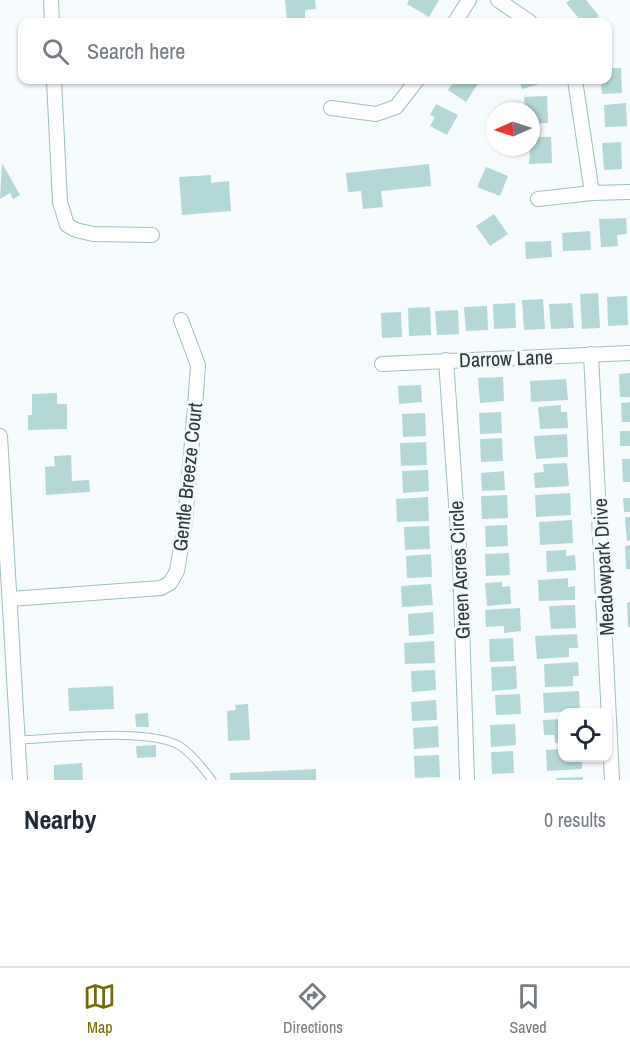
<!DOCTYPE html>
<html lang="en">
<head>
<meta charset="utf-8">
<style>
	body { margin:0; font-family:"Archivo Narrow",sans-serif; background:#f2f2f3; color:#1f2937 }
	.controls { position:absolute; right:18px; bottom:18px; display:grid; overflow:hidden; border-radius:12px; box-shadow:0 2px 4px #0004 }
	.controls button { width:54px; height:54px; display:grid; place-items:center; padding:0; border:0; border-bottom:2px solid #e0e1e3; background:#fff; color:#1f2937; font:30px sans-serif }
	.compass { position:absolute; left:486px; top:102px; width:54px; height:54px; border-radius:50%; background:#fff; box-shadow:0 2px 4px #0004; rotate:267deg }
	.list { margin:0; padding:0; list-style:none }
	h2 { display:flex; justify-content:space-between; align-items:center; height:78px; margin:0; padding:0 24px; font-size:26px }
	h2 small { font-size:20px; font-weight:400; color:#747a83 }
	.icon { flex:none; width:33px; height:33px; fill:none; stroke:currentColor; stroke-width:2; stroke-linecap:round; stroke-linejoin:round }
	.map { position:relative; flex:none; width:630px; height:780px; overflow:hidden }
	.search { position:absolute; background:#fff; box-shadow:0 2px 4px #0004; left:18px; right:18px; top:18px; height:66px; display:flex; align-items:center; gap:15px; box-sizing:border-box; padding:0 21px; border-radius:12px; color:#747a83; font-size:22px }
	.sheet { height:186px; background:#fff }
	nav { display:flex; justify-content:space-around; align-items:center; box-sizing:border-box; height:84px; border-top:2px solid #e0e1e3; background:#fff; font-size:16px; color:#747a83 }
	nav a { display:grid; justify-items:center; gap:3px }
	nav .on { color:#726b05 }
	.map>svg:first-child { display:block }
	.building { fill:#b4d8d7 }
	.lines { fill:none; stroke-linecap:round; stroke-linejoin:round }
	.lane-casing { stroke:#9cbdc6; stroke-width:9 }
	.street-casing { stroke:#9cbdc6; stroke-width:16 }
	.lane { stroke:#fff; stroke-width:7 }
	.street { stroke:#fff; stroke-width:14 }
	.labels { text-anchor:middle; dominant-baseline:central; stroke-width:6; stroke-linejoin:round; paint-order:stroke }
	.street-label { font-size:20px; fill:#29363a; stroke:#f6fcfe }
</style>
</head>
<body>
<div class="map">
<svg width="630" height="780" viewBox="0 0 630 780">
	<rect width="100%" height="100%" fill="#f6fcfe"/>
	<!-- building -->
	<g class="building">
		<path d="M285 0H315L316 9 305 10V20L287 21Z"/>
		<path d="M409 0H439L429 17 407 4Z"/>
		<path d="M570 0H586L599 16 591 22H582L566 3Z"/>
		<path d="M608 68H621L622 93 602 94 601 80H608Z"/>
		<path d="M447 80H475L479 82 466 102 448 90 453 83Z"/>
		<path d="M519 80H542L543 83 522 89Z"/>
		<path d="M547 96 548 123 532 124 531 111H525L524 97Z"/>
		<path d="M626 103 627 126 605 127 604 105Z"/>
		<path d="M436 104 458 115 447 135 430 126 435 117 430 115Z"/>
		<path d="M531 137H551L552 163 529 164Z"/>
		<path d="M621 142 622 169 604 170 602 143Z"/>
		<path d="M2 163 20 195 13 199 10 193 0 199Z"/>
		<path d="M429 164 431 186 381 191 383 207 363 209 361 191 348 192 346 173Z"/>
		<path d="M486 167 508 176 500 196 477 187Z"/>
		<path d="M211 175V183L229 181 231 211 182 215 179 177Z"/>
		<path d="M494 214 508 234 490 246 476 226Z"/>
		<path d="M626 218 627 234 617 235 618 246 601 247 599 219Z"/>
		<path d="M590 231 591 250 563 251 562 233Z"/>
		<path d="M551 241 552 257 526 259 525 242Z"/>
		<path d="M598 293 600 328 582 329 580 294Z"/>
		<path d="M627 296 628 325 608 326 607 297Z"/>
		<path d="M543 299 545 329 524 330 522 300Z"/>
		<path d="M515 303 516 328 494 329 493 304Z"/>
		<path d="M572 303 574 328 551 329 549 304Z"/>
		<path d="M487 306 488 330 466 331 464 307Z"/>
		<path d="M430 307 431 335 409 336 408 308Z"/>
		<path d="M458 310 459 334 437 335 435 311Z"/>
		<path d="M401 312 402 337 382 338 381 313Z"/>
		<path d="M630 373V397H620L619 374Z"/>
		<path d="M503 377 504 401 480 403 478 378Z"/>
		<path d="M566 379 568 400 531 402 530 381Z"/>
		<path d="M421 385 422 402 399 404 398 386Z"/>
		<path d="M57 393V404H67V429L28 430V415H32V394Z"/>
		<path d="M630 402V422H622L621 403Z"/>
		<path d="M561 405V412H567L568 428 540 429 538 407Z"/>
		<path d="M501 412 502 433 480 434 479 413Z"/>
		<path d="M425 413 426 436 403 437 402 414Z"/>
		<rect x="620" y="431" width="10" height="15"/>
		<path d="M567 434 568 457 536 459 534 436Z"/>
		<path d="M502 438 503 461 481 462 480 439Z"/>
		<path d="M426 442 427 465 401 466 400 443Z"/>
		<path d="M71 455 72 481 89 480 90 492 46 495 45 467 55 466 54 456Z"/>
		<path d="M622 459H630V482H623Z"/>
		<path d="M567 463 569 486 535 488 534 473 544 472 543 464Z"/>
		<path d="M428 470 429 491 403 493 402 471Z"/>
		<path d="M504 471 505 490 482 491 481 473Z"/>
		<path d="M570 493 571 515 536 517 535 495Z"/>
		<path d="M507 495 508 518 482 519 481 496Z"/>
		<path d="M428 497 429 521 397 522 396 499Z"/>
		<path d="M623 498H630V512H624Z"/>
		<path d="M625 517H630V540L627 541Z"/>
		<path d="M572 520 573 543 540 545 539 522Z"/>
		<path d="M507 525 508 546 486 547 485 526Z"/>
		<path d="M429 526 430 549 405 550 404 527Z"/>
		<path d="M630 545V569H626L625 546Z"/>
		<path d="M566 550V556L575 555 576 570 547 572 546 551Z"/>
		<path d="M509 553 510 575 486 576 485 554Z"/>
		<path d="M431 554 432 577 407 578 406 556Z"/>
		<path d="M568 578V587L575 586V600L539 601 538 580Z"/>
		<path d="M502 582V587L510 586 511 604 487 606 485 583Z"/>
		<path d="M431 584 433 605 402 607 401 586Z"/>
		<path d="M630 602V627H628L627 603Z"/>
		<path d="M575 605 576 628 551 629 549 606Z"/>
		<path d="M520 608 521 631 504 633V626L486 627 485 610Z"/>
		<path d="M433 612 434 634 409 636 408 614Z"/>
		<path d="M577 634 578 648H569V657L537 659 535 636Z"/>
		<path d="M513 638 514 661 490 662 489 639Z"/>
		<path d="M434 641 435 663 405 664 404 643Z"/>
		<path d="M578 662 579 676H573V686L545 687 544 664Z"/>
		<path d="M516 666 517 689 492 691 491 667Z"/>
		<path d="M435 670 436 690 412 692 411 671Z"/>
		<path d="M113 686 114 709 69 711 68 688Z"/>
		<path d="M579 691 580 711 544 713 543 693Z"/>
		<path d="M520 694 521 714 496 715 495 695Z"/>
		<path d="M436 700 437 720 412 721 411 702Z"/>
		<path d="M248 704 250 740 228 741 227 711 236 710 235 705Z"/>
		<path d="M148 713 149 727H136L135 714Z"/>
		<path d="M562 719V743H555L554 735H544L543 720Z"/>
		<path d="M515 724 516 745 491 747 490 725Z"/>
		<path d="M438 726 439 747 414 749 413 728Z"/>
		<path d="M156 745V757L137 758 136 746Z"/>
		<path d="M562 749V758H582V769L547 771 546 750Z"/>
		<path d="M513 751 514 773 492 774 491 752Z"/>
		<path d="M439 755 440 777 415 778 414 756Z"/>
		<path d="M82 763 83 780H54V765Z"/>
		<path d="M316 769V780H230V773Z"/>
		<path d="M583 777V780H557L556 778Z"/>
	</g>
	<g class="lines">
		<defs>
			<path id="lane" d="M18 740C55 739 150 727 180 746 192 754 203 768 212 780"/>
			<g id="street">
				<path d="M51 0 52 22"/>
				<path d="M498 0 530 22"/>
				<path d="M455 22 469 0"/>
				<path d="M54 80 60 202 67 225 76 230 93 234 152 235"/>
				<path d="M575 80 592 193"/>
				<path d="M331 108 376 114 396 107 417 80"/>
				<path d="M538 199 592 193 630 192"/>
				<path d="M591 354 612 780"/>
				<path d="M446 360 460 561 467 780"/>
				<path d="M382 364 630 353"/>
				<path d="M0 436 20 780"/>
				<path d="M10 599 161 588 170 583 177 571 185 522 195 407 198 365 181 320"/>
			</g>
		</defs>
		<!-- lane casing -->
		<use href="#lane" class="lane-casing"/>
		<!-- street casing -->
		<use href="#street" class="street-casing"/>
		<!-- lane -->
		<use href="#lane" class="lane"/>
		<!-- street -->
		<use href="#street" class="street"/>
	</g>
	<g class="labels">
		<!-- street labels -->
		<g class="street-label">
			<text transform="translate(506 358) rotate(-2)">Darrow Lane</text>
			<text transform="translate(187 477) rotate(-84)">Gentle Breeze Court</text>
			<text transform="translate(603 567) rotate(-93)">Meadowpark Drive</text>
			<text transform="translate(459 570) rotate(-93)">Green Acres Circle</text>
		</g>
	</g>
</svg>
<div class="controls">
<button><svg class="icon" aria-label="locate" viewBox="0 0 24 24"><circle cx="12" cy="12" r="6"/><path d="M12 2v4M12 18v4M2 12h4M18 12h4"/></svg></button>
</div>
<svg class="compass" viewBox="-18 -18 36 36"><path d="M0-13l5 13h-10z" fill="#e53935"/><path d="M0 13l5-13h-10z" fill="#747a83"/></svg>
<div class="search"><svg class="icon" aria-label="search" viewBox="0 0 24 24"><circle cx="10" cy="10" r="6"/><path d="M15 15l6 6"/></svg>Search here</div>
</div>
<section class="sheet">
<h2>Nearby<small>0 results</small></h2>
<ul class="list">
</ul>
</section>
<nav>
<a class="on"><svg class="icon" aria-label="map" viewBox="0 0 24 24"><path d="M3 6l6-2 6 2 6-2v14l-6 2-6-2-6 2zM9 4v14M15 6v14"/></svg>Map</a>
<a><svg class="icon" aria-label="directions" viewBox="0 0 24 24"><path d="M12 3l9 9-9 9-9-9zM9 14v-3h6M13 9l2 2-2 2"/></svg>Directions</a>
<a><svg class="icon" aria-label="saved" viewBox="0 0 24 24"><path d="M7 4h10v16l-5-4-5 4z"/></svg>Saved</a>
</nav>
</body>
</html>
